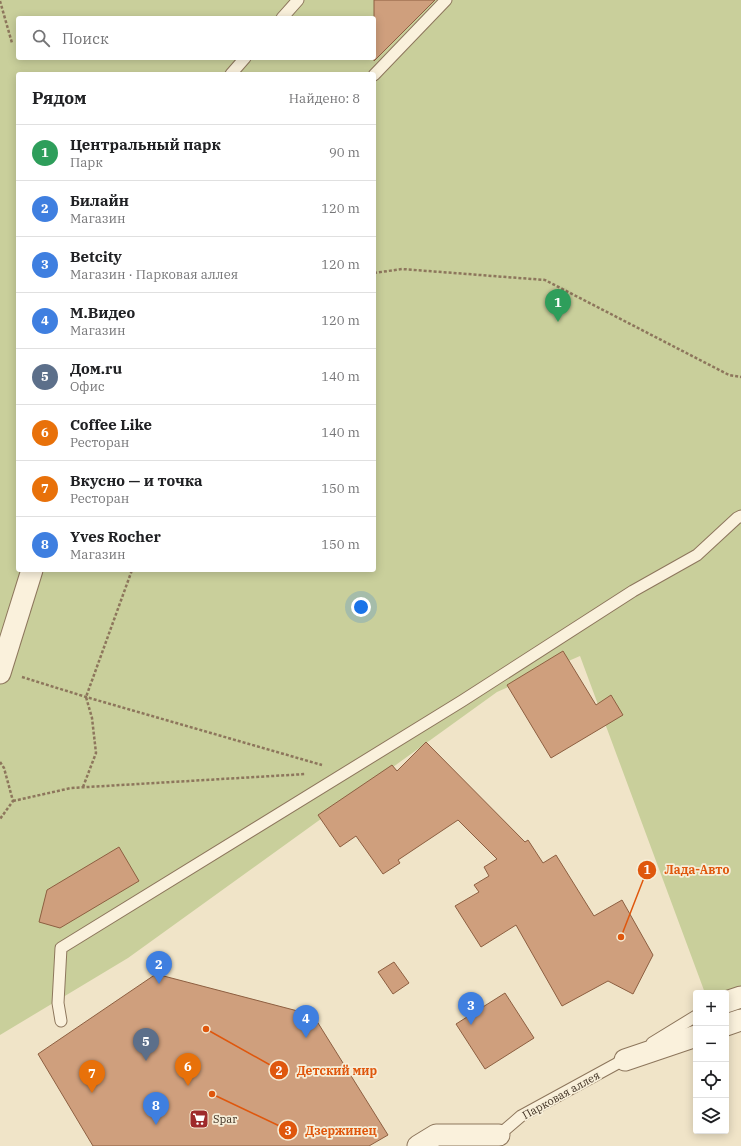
<!DOCTYPE html>
<html lang="ru">
<head>
<meta charset="utf-8">
<style>
	body { margin:0; font-family:"IBM Plex Serif",serif; background:#f2f2f2; color:#202124 }
	.controls { position:absolute; right:12px; bottom:12px; display:grid; overflow:hidden; border-radius:4px; box-shadow:0 2px 10px #0003 }
	.controls button { width:36px; height:36px; display:grid; place-items:center; padding:0; border:0; border-bottom:1px solid #e0e0e0; background:#fff; color:#202124; font:20px sans-serif }
	.you { position:absolute; left:361px; top:607px; width:14px; height:14px; margin:-10px; border:3px solid #fff; border-radius:50%; background:#1a73e8; box-shadow:0 0 0 6px #1a73e833 }
	.badge { display:grid; place-items:center; width:26px; height:26px; border-radius:50%; background:#9e2a2b; color:#fff; font-size:13px; font-weight:700 }
	.pin { position:absolute; translate:-50% -33px; filter:drop-shadow(0 1px 2px #0008) }
	.pin::after { content:''; position:absolute; top:21px; width:14px; height:12px; background:inherit; clip-path:polygon(0 0,100% 0,50% 100%) }
	.list { margin:0; padding:0; list-style:none }
	h2 { display:flex; justify-content:space-between; align-items:center; height:52px; margin:0; padding:0 16px; font-size:17px }
	h2 small { font-size:13px; font-weight:400; color:#757577 }
	.list li { display:grid; grid-template-columns:26px 1fr auto; gap:12px; align-items:center; box-sizing:border-box; height:56px; padding:0 16px; border-top:1px solid #e0e0e0 }
	.list b { display:block; font-size:15px; white-space:nowrap }
	.list p { margin:0; font-size:13px; white-space:nowrap; color:#757577 }
	.list em { font-size:13px; font-style:normal; color:#757577 }
	.icon { flex:none; width:22px; height:22px; fill:none; stroke:currentColor; stroke-width:2; stroke-linecap:round; stroke-linejoin:round }
	.map { position:relative; flex:none; width:741px; height:1146px; overflow:hidden }
	.search { position:absolute; background:#fff; box-shadow:0 2px 10px #0003; left:16px; top:16px; width:360px; height:44px; display:flex; align-items:center; gap:10px; box-sizing:border-box; padding:0 14px; border-radius:4px; color:#757577; font-size:15px }
	.panel { position:absolute; background:#fff; box-shadow:0 2px 10px #0003; left:16px; top:72px; width:360px; height:500px; border-radius:4px }
	.map>svg:first-child { display:block }
	.green { fill:#c9cf9b; fill-rule:evenodd }
	.building { fill:#cf9f7d; stroke:#8d5f41 }
	.lines { fill:none; stroke-linecap:round; stroke-linejoin:round }
	.lane-casing { stroke:#8d765c; stroke-width:13 }
	.street-casing { stroke:#8d765c; stroke-width:23 }
	.path { stroke:#8d765c; stroke-width:2.5; stroke-dasharray:3 2; stroke-linecap:butt }
	.lane { stroke:#faf1dc; stroke-width:11 }
	.street { stroke:#faf1dc; stroke-width:21 }
	.labels { text-anchor:middle; dominant-baseline:central; stroke-width:3.5; stroke-linejoin:round; paint-order:stroke }
	.street-label { font-size:11px; fill:#3d2e20; stroke:#f7eed8 }
	.poi-label { font-size:11px; fill:#3d2e20; stroke:#f7eed8; text-anchor:start }
	.leader { fill:none; stroke:#df570d; stroke-width:1.5 }
	.callout-dot { fill:#df570d; stroke:#f7eed8; stroke-width:1.5 }
	.mark-label { font-size:12px; text-anchor:middle; font-weight:bold; fill:#fff }
	.callout-label { font-size:12px; text-anchor:middle; font-weight:bold; fill:#df570d; stroke:#f7eed8; stroke-width:3.5; stroke-linejoin:round; paint-order:stroke }
</style>
</head>
<body>
<div class="map">
<svg width="741" height="1146" viewBox="0 0 741 1146">
	<rect width="100%" height="100%" fill="#f0e4c8"/>
	<!-- green -->
	<path class="green" d="M0 0H741V990L726 993H705L580 656 497 692 128 958 0 1035ZM18 18H374V58H18ZM18 74H374V570H18Z"/>
	<!-- building -->
	<g class="building">
		<path d="M374 0H435L374 61Z"/>
		<path d="M563 651 596 705 611 695 623 715 551 758 507 685Z"/>
		<path d="M426 742 525 842 528 840 543 863 556 855 594 916 622 900 653 955 633 994 608 981 562 1006 516 925 481 947 455 906 479 892 474 885 489 876 484 867 497 859 458 820 398 860 400 863 383 874 356 836 340 847 318 815 392 765 397 771Z"/>
		<path d="M119 847 139 881 60 928 39 922 47 890Z"/>
		<path d="M394 962 409 983 393 994 378 972Z"/>
		<path d="M156 974 313 1015 388 1135 369 1146H93L38 1054Z"/>
		<path d="M505 993 534 1038 485 1069 456 1024Z"/>
	</g>
	<g class="lines">
		<defs>
			<g id="lane">
				<path d="M282 18 298 0"/>
				<path d="M231 74 245 58"/>
				<path d="M374 75 446 0"/>
				<path d="M61 1021 58 1003 61 948 462 701 633 591 697 555 737 518 741 516"/>
				<path d="M652 1043 696 1016"/>
				<path d="M499 1135 521 1116 629 1057"/>
			</g>
			<g id="street">
				<path d="M0 673 32 570"/>
				<path d="M726 1002 741 997"/>
				<path d="M726 1025 741 1020"/>
				<path d="M625 1060 696 1036"/>
				<path d="M418 1146 436 1135H499"/>
			</g>
		</defs>
		<!-- lane casing -->
		<use href="#lane" class="lane-casing"/>
		<!-- street casing -->
		<use href="#street" class="street-casing"/>
		<!-- path -->
		<g class="path">
			<path d="M0 1 12 43"/>
			<path d="M374 273 402 269 545 280 729 375 741 377"/>
			<path d="M22 677 86 697 322 765"/>
			<path d="M0 762 4 768 13 801 0 819"/>
			<path d="M83 787 96 753 92 718 86 697 132 570"/>
			<path d="M13 801 71 788 306 774"/>
		</g>
		<!-- lane -->
		<use href="#lane" class="lane"/>
		<!-- street -->
		<use href="#street" class="street"/>
	</g>
	<!-- icons -->
	<defs>
		<symbol id="supermarket-square" viewBox="-11 -11 22 22"><rect x="-9" y="-9" width="18" height="18" rx="4" fill="#9e2a2b" stroke="#f7eed8"/><path d="M-6-5.5h2.5l.6 2H6L4.5 2H-2.5L-4.4-4H-6ZM-1.5 3.2a1.3 1.3 0 1 0 .1 0ZM3 3.2a1.3 1.3 0 1 0 .1 0Z" fill="#fff"/></symbol>
	</defs>
	<g fill-rule="evenodd">
		<use href="#supermarket-square" x="188" y="1108" width="22" height="22"/>
	</g>
	<g class="labels">
		<!-- street labels -->
		<g class="street-label">
			<text transform="translate(561 1095) rotate(-29)">Парковая аллея</text>
		</g>
		<!-- poi labels -->
		<g class="poi-label">
			<text x="213" y="1119">Spar</text>
		</g>
	</g>
	<!-- callouts -->
	<path class="leader" d="M621 937L647 870M206 1029L279 1070M212 1094L288 1130"/>
	<g class="callout-dot">
		<circle cx="621" cy="937" r="4"/>
		<circle cx="206" cy="1029" r="4"/>
		<circle cx="212" cy="1094" r="4"/>
		<circle cx="647" cy="870" r="10"/>
		<circle cx="279" cy="1070" r="10"/>
		<circle cx="288" cy="1130" r="10"/>
	</g>
	<g class="mark-label">
		<text x="647" y="874">1</text>
		<text x="279" y="1075">2</text>
		<text x="288" y="1135">3</text>
	</g>
	<g class="callout-label">
		<text x="697" y="874">Лада-Авто</text>
		<text x="337" y="1075">Детский мир</text>
		<text x="341" y="1135">Дзержинец</text>
	</g>
</svg>
<div class="controls">
<button>+</button>
<button>−</button>
<button><svg class="icon" aria-label="locate" viewBox="0 0 24 24"><circle cx="12" cy="12" r="6"/><path d="M12 2v4M12 18v4M2 12h4M18 12h4"/></svg></button>
<button><svg class="icon" aria-label="layers" viewBox="0 0 24 24"><path d="M12 4l9 5-9 5-9-5zM3 14l9 5 9-5"/></svg></button>
</div>
<div class="you"></div>
<div class="pin badge" style="left:558px;top:322px;background:#2e9e5b">1</div>
<div class="pin badge" style="left:159px;top:984px;background:#3f7fe0">2</div>
<div class="pin badge" style="left:471px;top:1025px;background:#3f7fe0">3</div>
<div class="pin badge" style="left:306px;top:1038px;background:#3f7fe0">4</div>
<div class="pin badge" style="left:146px;top:1061px;background:#5c6f8a">5</div>
<div class="pin badge" style="left:188px;top:1086px;background:#e8710a">6</div>
<div class="pin badge" style="left:92px;top:1093px;background:#e8710a">7</div>
<div class="pin badge" style="left:156px;top:1125px;background:#3f7fe0">8</div>
<div class="search"><svg class="icon" aria-label="search" viewBox="0 0 24 24"><circle cx="10" cy="10" r="6"/><path d="M15 15l6 6"/></svg>Поиск</div>
<section class="panel">
<h2>Рядом<small>Найдено: 8</small></h2>
<ul class="list">
<li><span class="badge" style="background:#2e9e5b">1</span><div><b>Центральный парк</b><p>Парк</p></div><em>90 m</em></li>
<li><span class="badge" style="background:#3f7fe0">2</span><div><b>Билайн</b><p>Магазин</p></div><em>120 m</em></li>
<li><span class="badge" style="background:#3f7fe0">3</span><div><b>Betcity</b><p>Магазин · Парковая аллея</p></div><em>120 m</em></li>
<li><span class="badge" style="background:#3f7fe0">4</span><div><b>М.Видео</b><p>Магазин</p></div><em>120 m</em></li>
<li><span class="badge" style="background:#5c6f8a">5</span><div><b>Дом.ru</b><p>Офис</p></div><em>140 m</em></li>
<li><span class="badge" style="background:#e8710a">6</span><div><b>Coffee Like</b><p>Ресторан</p></div><em>140 m</em></li>
<li><span class="badge" style="background:#e8710a">7</span><div><b>Вкусно — и точка</b><p>Ресторан</p></div><em>150 m</em></li>
<li><span class="badge" style="background:#3f7fe0">8</span><div><b>Yves Rocher</b><p>Магазин</p></div><em>150 m</em></li>
</ul>
</section>
</div>
</body>
</html>
